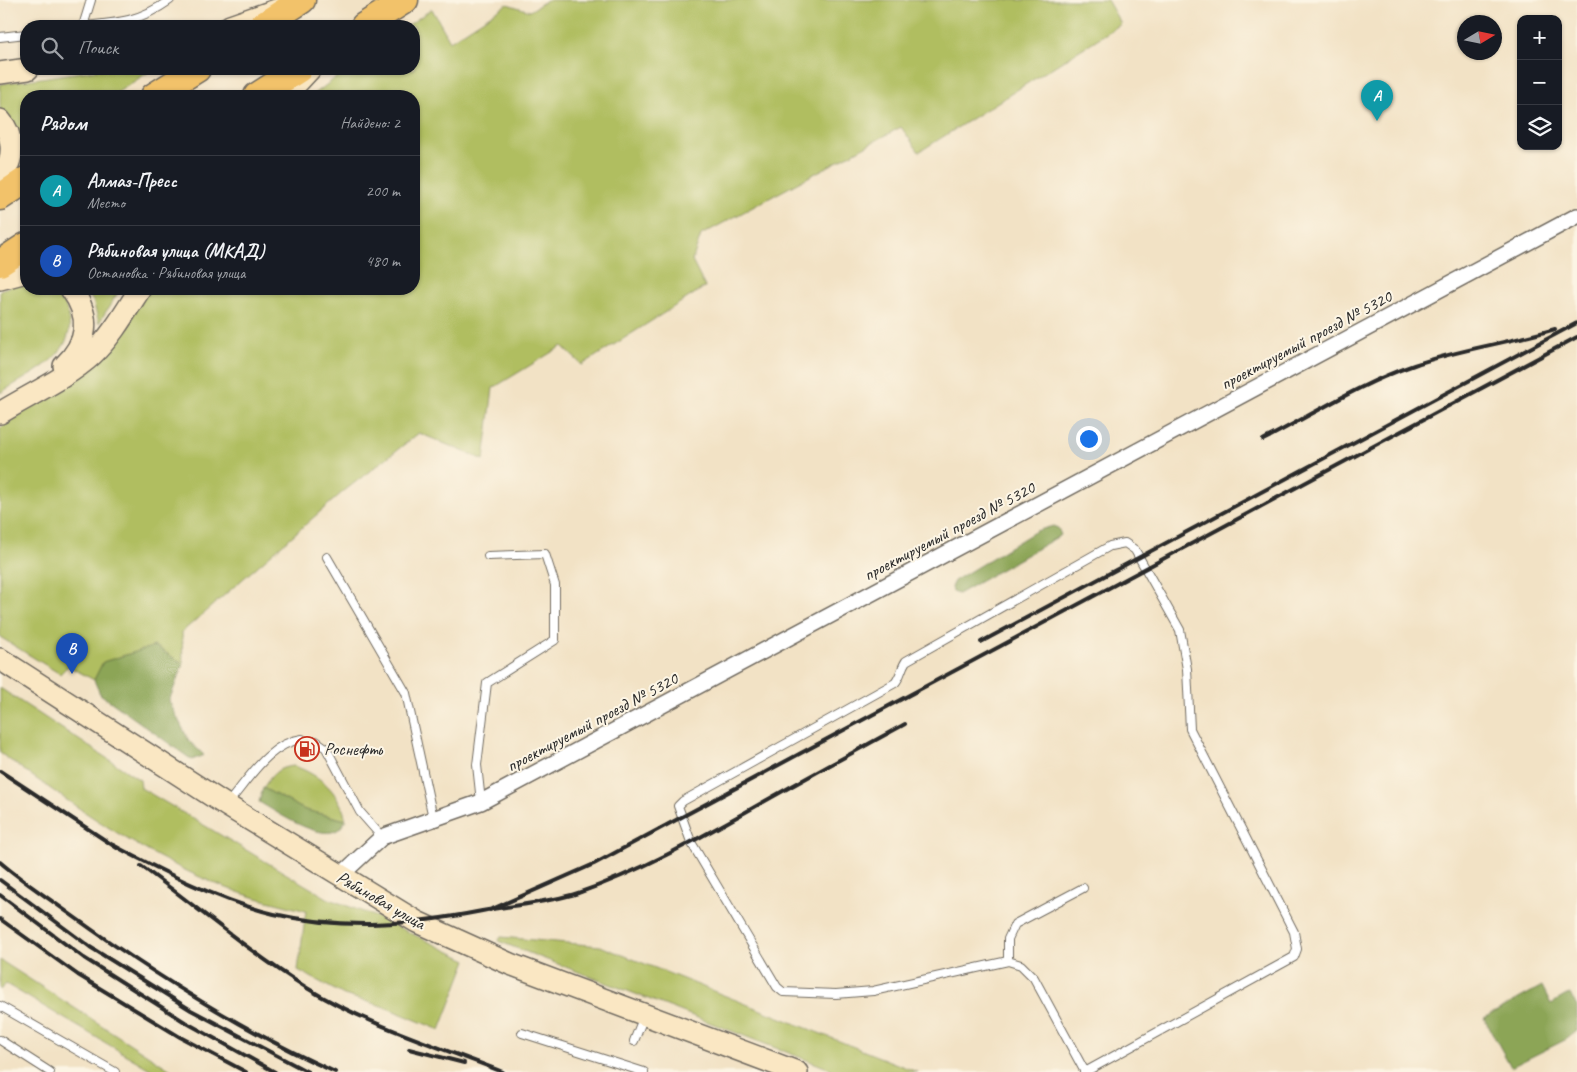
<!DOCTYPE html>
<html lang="ru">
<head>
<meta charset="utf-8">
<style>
	body { margin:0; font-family:Caveat,sans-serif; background:#242831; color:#f1f3f6 }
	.controls { position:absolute; right:15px; top:15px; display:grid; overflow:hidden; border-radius:10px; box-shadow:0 1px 4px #0004 }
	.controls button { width:45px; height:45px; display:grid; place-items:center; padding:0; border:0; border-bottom:1px solid #363941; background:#171b24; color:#f1f3f6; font:25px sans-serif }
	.compass { position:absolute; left:1457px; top:15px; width:45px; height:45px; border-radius:50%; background:#171b24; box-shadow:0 1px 4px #0004; rotate:80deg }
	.you { position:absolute; left:1088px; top:438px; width:18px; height:18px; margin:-12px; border:4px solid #fff; border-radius:50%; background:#1a73e8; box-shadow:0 0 0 8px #1a73e833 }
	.badge { display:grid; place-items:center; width:32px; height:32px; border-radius:50%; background:#b45309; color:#fff; font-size:16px; font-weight:700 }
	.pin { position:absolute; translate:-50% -41px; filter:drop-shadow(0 1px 2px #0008) }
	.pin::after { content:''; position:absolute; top:26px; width:18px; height:15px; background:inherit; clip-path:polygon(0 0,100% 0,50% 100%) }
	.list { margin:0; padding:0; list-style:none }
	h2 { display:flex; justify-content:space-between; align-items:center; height:65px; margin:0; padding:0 20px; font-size:21px }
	h2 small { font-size:16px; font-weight:400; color:#9ea1a6 }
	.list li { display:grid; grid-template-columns:32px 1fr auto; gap:15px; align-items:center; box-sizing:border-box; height:70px; padding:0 20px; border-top:1px solid #363941 }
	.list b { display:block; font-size:19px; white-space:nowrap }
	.list p { margin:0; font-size:16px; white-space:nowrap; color:#9ea1a6 }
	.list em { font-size:16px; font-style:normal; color:#9ea1a6 }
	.icon { flex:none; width:28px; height:28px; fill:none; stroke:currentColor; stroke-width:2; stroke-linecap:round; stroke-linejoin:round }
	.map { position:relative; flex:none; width:1577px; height:1072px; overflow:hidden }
	.search { position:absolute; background:#171b24; box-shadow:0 1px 4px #0004; left:20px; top:20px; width:400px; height:55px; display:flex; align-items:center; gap:12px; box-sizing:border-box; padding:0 18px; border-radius:20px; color:#9ea1a6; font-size:19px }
	.panel { position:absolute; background:#171b24; box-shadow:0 1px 4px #0004; left:20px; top:90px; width:400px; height:205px; border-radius:20px }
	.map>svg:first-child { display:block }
	.green { fill:#b0be60; stroke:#6e7446 }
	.forest { fill:#8ca556; stroke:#5c6840 }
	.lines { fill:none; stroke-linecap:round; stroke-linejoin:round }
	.lane-casing { stroke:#716b61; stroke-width:10 }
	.street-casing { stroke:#716b61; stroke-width:18 }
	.secondary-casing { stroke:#716b61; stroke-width:24 }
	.highway-casing { stroke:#716b61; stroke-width:29 }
	.lane { stroke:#fff; stroke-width:8 }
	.street { stroke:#fff; stroke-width:15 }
	.secondary { stroke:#fae7c3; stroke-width:21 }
	.highway { stroke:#f2c26a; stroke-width:26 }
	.rail { stroke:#2b2b2b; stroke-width:4 }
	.labels { text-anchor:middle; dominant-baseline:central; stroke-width:4; stroke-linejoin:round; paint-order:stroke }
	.street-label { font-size:18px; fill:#2b2b2b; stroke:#fcf5e5 }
	.poi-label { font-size:18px; fill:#2b2b2b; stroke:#fcf5e5; text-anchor:start }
</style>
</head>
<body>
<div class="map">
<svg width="1577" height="1072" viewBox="0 0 1577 1072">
	<rect width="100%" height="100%" fill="#fcf5e5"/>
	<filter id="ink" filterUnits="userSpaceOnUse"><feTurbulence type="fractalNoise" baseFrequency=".02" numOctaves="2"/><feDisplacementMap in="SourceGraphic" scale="10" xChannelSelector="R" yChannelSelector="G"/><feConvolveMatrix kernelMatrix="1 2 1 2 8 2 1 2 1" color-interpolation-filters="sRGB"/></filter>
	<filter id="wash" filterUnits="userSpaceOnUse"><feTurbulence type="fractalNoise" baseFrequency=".0096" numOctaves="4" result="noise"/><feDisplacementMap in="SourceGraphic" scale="20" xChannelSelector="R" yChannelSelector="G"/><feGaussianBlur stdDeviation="1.12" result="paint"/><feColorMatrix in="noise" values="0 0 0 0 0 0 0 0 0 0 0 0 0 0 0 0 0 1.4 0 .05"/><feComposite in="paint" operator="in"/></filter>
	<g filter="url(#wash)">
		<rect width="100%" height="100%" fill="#f2e2c5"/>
		<!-- green -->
		<g class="green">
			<path d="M547 0H1107L1121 24 919 152 901 127 701 235 692 261 705 287 582 365 562 346 493 388 484 460 419 433 344 491 182 632 183 664 155 646 103 662 94 680 68 666 60 674 0 637V428L85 372 149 289H414V96H312L347 69H414V26H407L432 9 450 41 507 4 530 11Z"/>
			<path d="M102 69H153L112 96H26V151L22 154 12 124 0 110V84Z"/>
			<path d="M26 280V289H54C63 297 67 307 69 319 75 357 26 376 0 393V290Z"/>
			<path d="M84 289H120L99 323 93 301Z"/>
			<path d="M0 688 140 780 141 788 329 899 377 917 467 960 440 1030 382 1006 344 995 298 970 306 911C281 904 256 899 232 890 147 859 73 805 0 753Z"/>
			<path d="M294 766C320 775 340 792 346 820L305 810 263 788C272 775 277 767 294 766Z"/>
			<path d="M501 937 600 946 917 1072H838L498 941Z"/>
			<path d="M0 960 174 1072H155L6 984 0 990Z"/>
		</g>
		<!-- forest -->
		<g class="forest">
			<path d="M1053 526 1058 528 1061 535 958 594 952 592 951 587 954 581 1036 531Z"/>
			<path d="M155 646 183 664 169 701 189 741 204 755 192 760 100 694 94 680 103 662Z"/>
			<path d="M263 788 305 810 346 820C344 822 342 827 339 829 321 843 275 811 259 802Z"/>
			<path d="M1542 986 1551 1004 1570 993 1577 1007V1031L1567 1039 1511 1067 1484 1018Z"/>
		</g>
	</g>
	<g filter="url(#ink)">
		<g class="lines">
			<defs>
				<g id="lane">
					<path d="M81 26C118 23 139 22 170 0"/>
					<path d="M83 26 91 0"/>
					<path d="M0 37 26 34"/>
					<path d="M327 557 406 693 433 818"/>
					<path d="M316 741 326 748 360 812 382 837"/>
					<path d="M481 802 477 765 487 683 555 640V585L545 554 488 556"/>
					<path d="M228 803C248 780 269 743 302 739"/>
					<path d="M1008 961V939L1015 924 1083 888"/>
					<path d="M0 1006 115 1072"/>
					<path d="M522 1033 644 1072"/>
					<path d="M0 1040 50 1072"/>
					<path d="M634 1041 644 1016"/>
					<path d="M1084 1072H1085L1294 957 1297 949 1294 932 1190 729 1187 669 1180 630 1135 550 1125 543 1110 546 906 661C901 668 901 676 895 683L683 801 678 806 691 842 777 987 783 992 836 994 873 991 1008 961 1021 965 1034 978 1085 1072"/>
				</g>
				<path id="street" d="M340 876 382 837 481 802 1577 216"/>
				<g id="secondary">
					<path d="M230 26 279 9"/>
					<path d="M0 73 28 69"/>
					<path d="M285 96 310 69"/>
					<path d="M0 120C14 136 16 160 0 176"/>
					<path d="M0 279 26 272"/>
					<path d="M64 366C88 343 92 317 71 289"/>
					<path d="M0 413C29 395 67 378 92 355 112 336 126 311 140 289"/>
					<path d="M0 659 226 805 417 922 510 964 797 1072"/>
				</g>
				<g id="highway">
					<path d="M262 26 302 0"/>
					<path d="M364 26 405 0"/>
					<path d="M154 96 197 69"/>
					<path d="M257 96 299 69"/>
					<path d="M0 197 26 180"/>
					<path d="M0 263 26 246"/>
				</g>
			</defs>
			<!-- lane casing -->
			<use href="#lane" class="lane-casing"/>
			<!-- street casing -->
			<use href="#street" class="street-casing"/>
			<!-- secondary casing -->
			<use href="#secondary" class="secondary-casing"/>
			<!-- highway casing -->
			<use href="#highway" class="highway-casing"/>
			<!-- lane -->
			<use href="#lane" class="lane"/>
			<!-- street -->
			<use href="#street" class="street"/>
			<!-- secondary -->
			<use href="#secondary" class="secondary"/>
			<!-- highway -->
			<use href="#highway" class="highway"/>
			<!-- rail -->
			<g class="rail">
				<path d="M1263 440C1312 415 1361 383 1414 365 1460 349 1509 343 1555 329"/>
				<path d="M981 642 1577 323"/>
				<path d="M0 771 117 848"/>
				<path d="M113 845C164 872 217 900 274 914 344 930 411 925 482 911 514 905 547 903 578 893 639 872 696 840 751 809 802 780 854 752 905 724"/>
				<path d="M0 862C22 881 47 897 70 914 153 974 241 1030 335 1072"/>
				<path d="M141 866C196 906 249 952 307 988 367 1025 438 1046 503 1072"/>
				<path d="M0 880 90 947 191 1010 308 1072"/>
				<path d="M0 895 84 958 185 1022 275 1072"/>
				<path d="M490 910 594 864 1577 337"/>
				<path d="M0 919 78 975 180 1037 246 1072"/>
				<path d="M409 1049 464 1063"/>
			</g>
		</g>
	</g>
	<!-- icons -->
	<defs>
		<symbol id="fuel-ring" viewBox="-11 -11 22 22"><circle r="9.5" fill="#fcf5e5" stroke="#c8321e" stroke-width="1.5"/><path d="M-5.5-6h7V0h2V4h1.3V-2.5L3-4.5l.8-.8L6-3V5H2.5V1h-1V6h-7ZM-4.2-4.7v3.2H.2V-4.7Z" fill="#c8321e"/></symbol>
	</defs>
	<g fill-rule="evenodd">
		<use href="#fuel-ring" x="293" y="735" width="28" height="28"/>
	</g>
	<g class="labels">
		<!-- street labels -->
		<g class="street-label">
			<text transform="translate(1306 340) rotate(-28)">проектируемый проезд № 5320</text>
			<text transform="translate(949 531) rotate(-28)">проектируемый проезд № 5320</text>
			<text transform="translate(592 722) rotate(-28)">проектируемый проезд № 5320</text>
			<text transform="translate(381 900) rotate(30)">Рябиновая улица</text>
		</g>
		<!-- poi labels -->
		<g class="poi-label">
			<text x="324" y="749">Роснефть</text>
		</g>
	</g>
</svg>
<div class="controls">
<button>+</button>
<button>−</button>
<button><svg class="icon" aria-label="layers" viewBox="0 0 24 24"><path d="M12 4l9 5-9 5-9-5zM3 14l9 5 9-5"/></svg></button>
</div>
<svg class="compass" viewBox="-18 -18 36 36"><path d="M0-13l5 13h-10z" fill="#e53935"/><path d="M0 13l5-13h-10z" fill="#9ea1a6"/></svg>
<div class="you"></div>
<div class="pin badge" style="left:1377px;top:121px;background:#0f9aa8">A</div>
<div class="pin badge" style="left:72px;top:674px;background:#1a4fb4">B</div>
<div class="search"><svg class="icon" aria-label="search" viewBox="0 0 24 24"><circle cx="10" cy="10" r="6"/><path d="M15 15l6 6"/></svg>Поиск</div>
<section class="panel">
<h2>Рядом<small>Найдено: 2</small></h2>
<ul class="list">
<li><span class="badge" style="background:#0f9aa8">A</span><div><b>Алмаз-Пресс</b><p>Место</p></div><em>200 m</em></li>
<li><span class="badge" style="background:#1a4fb4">B</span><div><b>Рябиновая улица (МКАД)</b><p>Остановка · Рябиновая улица</p></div><em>480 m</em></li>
</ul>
</section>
</div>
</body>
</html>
